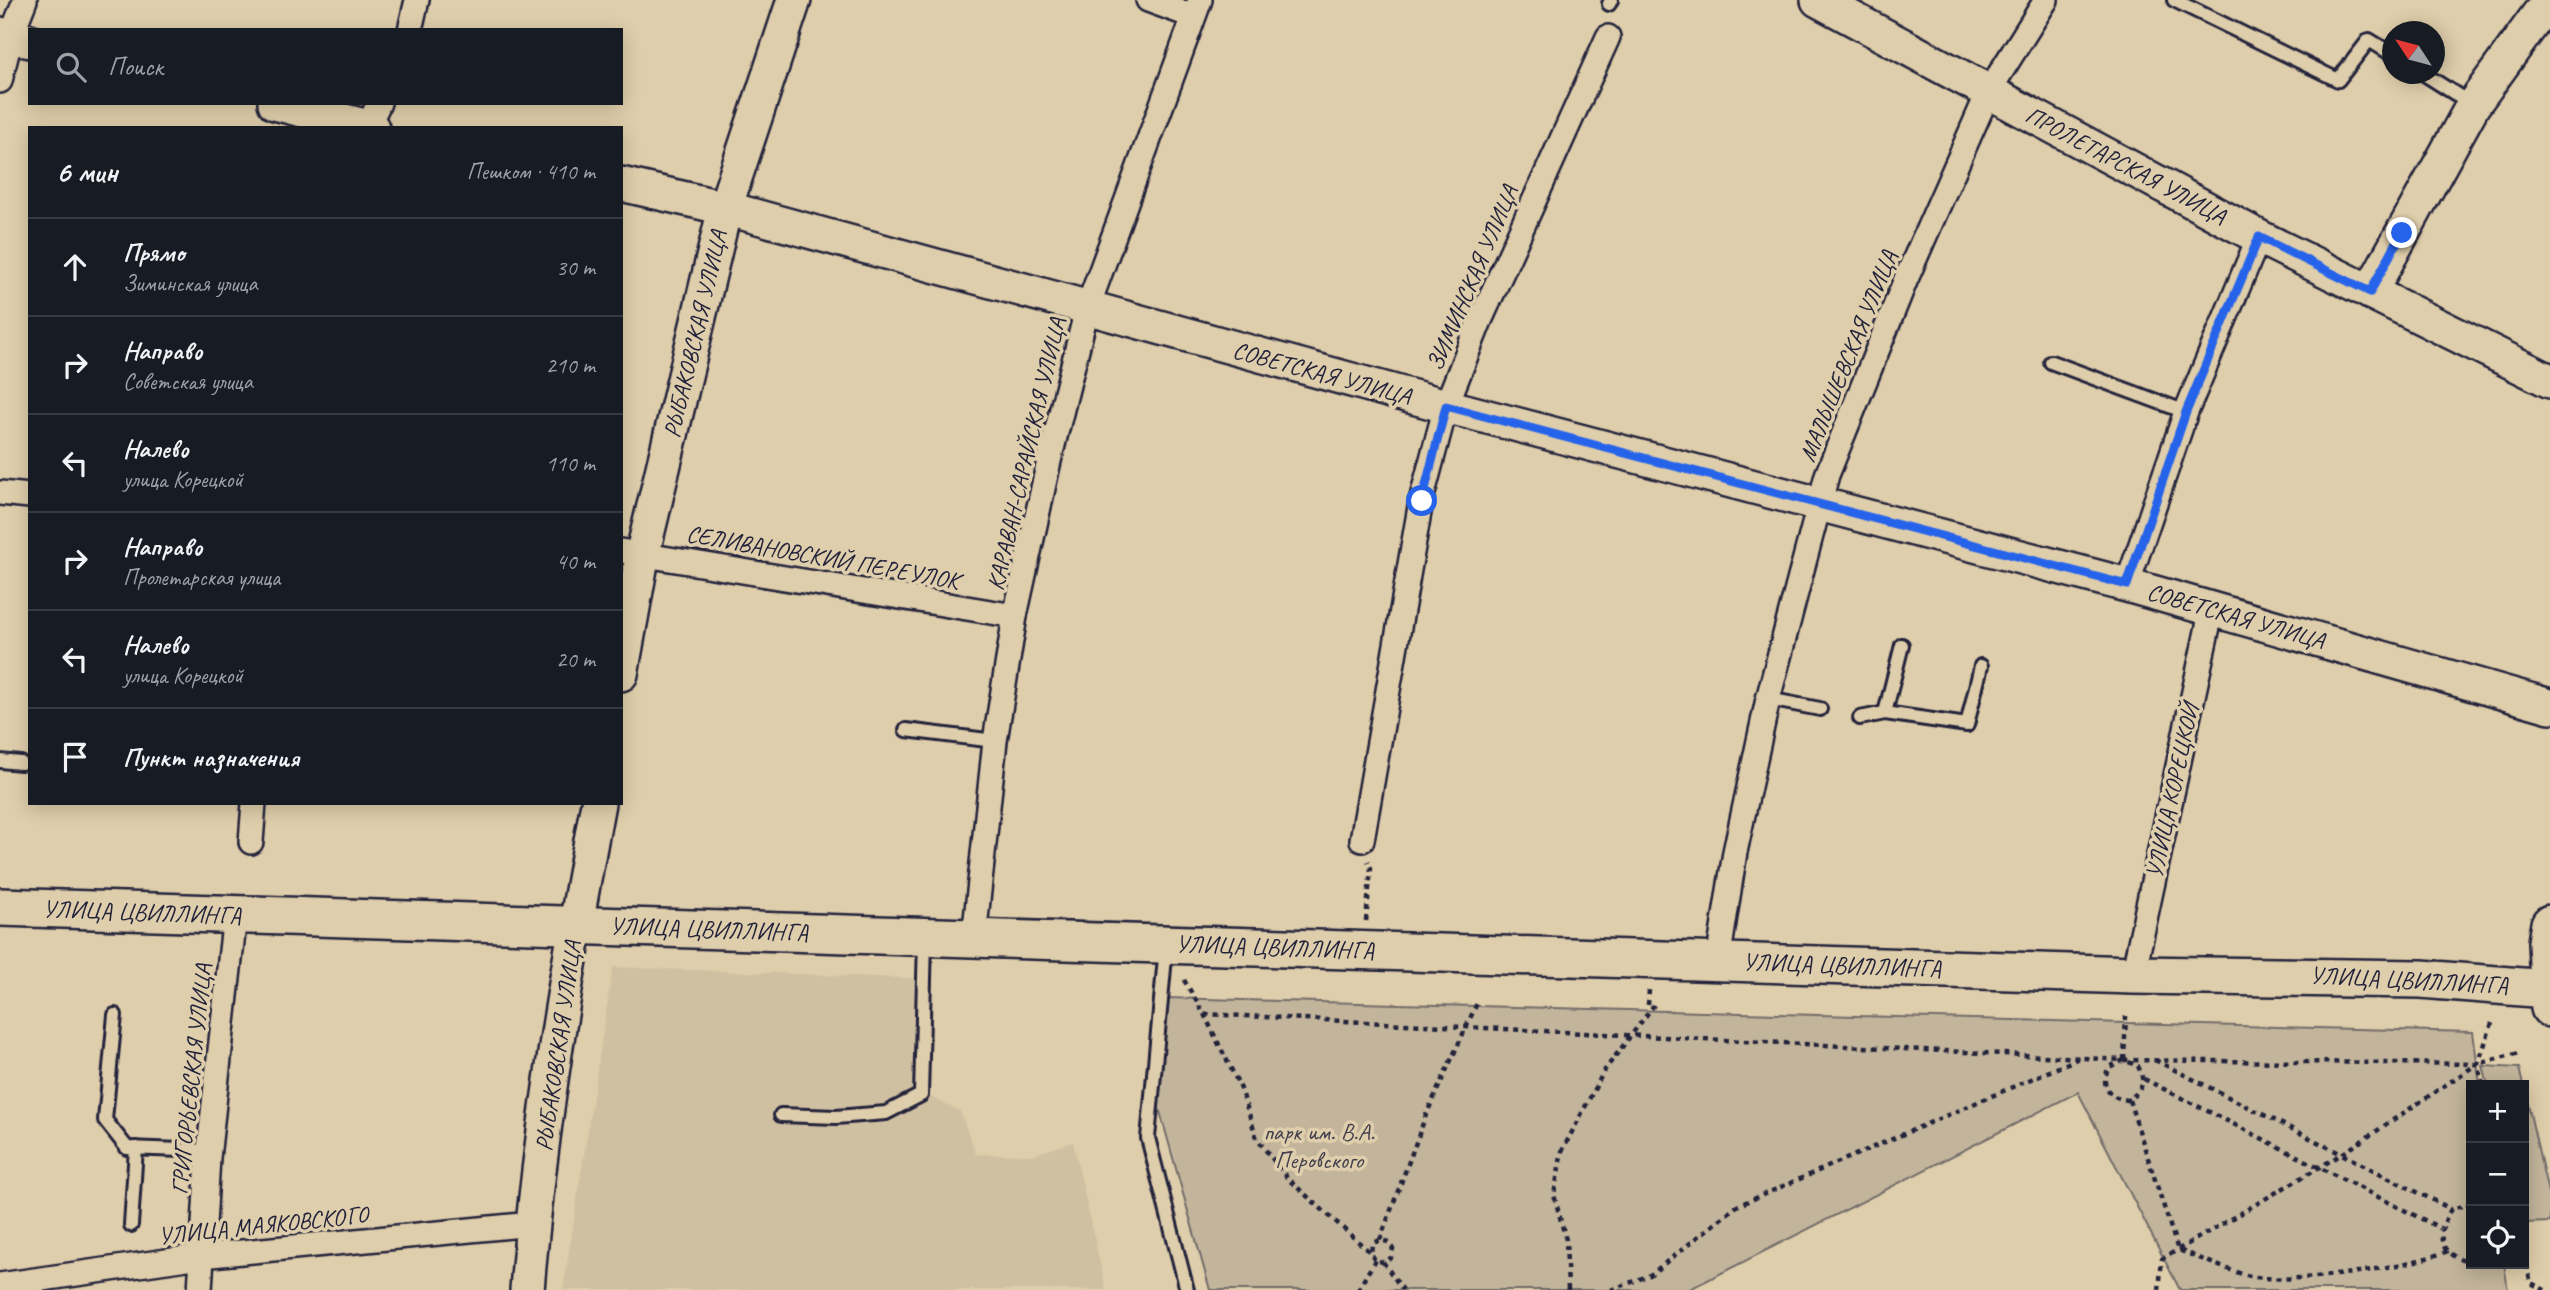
<!DOCTYPE html>
<html lang="ru">
<head>
<meta charset="utf-8">
<style>
	body { margin:0; font-family:Caveat,sans-serif; background:#20242c; color:#f1f3f6 }
	.controls { position:absolute; right:21px; bottom:21px; display:grid; overflow:hidden; border-radius:0px; box-shadow:0 4px 18px #0003 }
	.controls button { width:63px; height:63px; display:grid; place-items:center; padding:0; border:0; border-bottom:2px solid #363941; background:#171b24; color:#f1f3f6; font:35px sans-serif }
	.compass { position:absolute; left:2382px; top:21px; width:63px; height:63px; border-radius:50%; background:#171b24; box-shadow:0 4px 18px #0003; rotate:306deg }
	.stop { position:absolute; width:21px; height:21px; margin:-16px; border:5px solid #2563eb; border-radius:50%; background:#fff }
	.stop.end { background:#2563eb; border-color:#fff; box-shadow:0 2px 7px #0008 }
	.list { margin:0; padding:0; list-style:none }
	h2 { display:flex; justify-content:space-between; align-items:center; height:91px; margin:0; padding:0 28px; font-size:30px }
	h2 small { font-size:23px; font-weight:400; color:#9ea1a6 }
	.list li { display:grid; grid-template-columns:46px 1fr auto; gap:21px; align-items:center; box-sizing:border-box; height:98px; padding:0 28px; border-top:2px solid #363941 }
	.list b { display:block; font-size:26px; white-space:nowrap }
	.list p { margin:0; font-size:23px; white-space:nowrap; color:#9ea1a6 }
	.list em { font-size:23px; font-style:normal; color:#9ea1a6 }
	.icon { flex:none; width:38px; height:38px; fill:none; stroke:currentColor; stroke-width:2; stroke-linecap:round; stroke-linejoin:round }
	.map { position:relative; flex:none; width:2550px; height:1290px; overflow:hidden }
	.search { position:absolute; background:#171b24; box-shadow:0 4px 18px #0003; left:28px; top:28px; width:595px; height:77px; display:flex; align-items:center; gap:18px; box-sizing:border-box; padding:0 24px; border-radius:0px; color:#9ea1a6; font-size:26px }
	.panel { position:absolute; background:#171b24; box-shadow:0 4px 18px #0003; left:28px; top:126px; width:595px; height:679px; border-radius:0px }
	.map>svg:first-child { display:block }
	.built { fill:#d0c0a2 }
	.green { fill:#c3b59b; stroke:#726c6b; stroke-width:2 }
	.lines { fill:none; stroke-linecap:round; stroke-linejoin:round }
	.lane-casing { stroke:#22223b; stroke-width:18 }
	.street-casing { stroke:#22223b; stroke-width:28 }
	.secondary-casing { stroke:#22223b; stroke-width:38 }
	.primary-casing { stroke:#22223b; stroke-width:42 }
	.path { stroke:#22223b; stroke-width:4.5; stroke-dasharray:5 5; stroke-linecap:butt }
	.lane { stroke:#dfceab; stroke-width:12 }
	.street { stroke:#dfceab; stroke-width:23 }
	.secondary { stroke:#dfceab; stroke-width:33 }
	.primary { stroke:#dfceab; stroke-width:37 }
	.route { stroke:#2563eb; stroke-width:9 }
	.labels { text-anchor:middle; dominant-baseline:central; stroke-width:7; stroke-linejoin:round; paint-order:stroke }
	.street-label { font-size:24px; fill:#22223b; stroke:#dfceab }
	.park-label { font-size:24px; fill:#423f4e; stroke:#dfceab }
</style>
</head>
<body>
<div class="map">
<svg width="2550" height="1290" viewBox="0 0 2550 1290">
	<rect width="100%" height="100%" fill="#dfceab"/>
	<filter id="ink" filterUnits="userSpaceOnUse"><feTurbulence type="fractalNoise" baseFrequency=".0143" numOctaves="2"/><feDisplacementMap in="SourceGraphic" scale="14" xChannelSelector="R" yChannelSelector="G"/><feConvolveMatrix kernelMatrix="1 2 1 2 8 2 1 2 1" color-interpolation-filters="sRGB"/></filter>
	<g filter="url(#ink)">
		<!-- built -->
		<path class="built" d="M613 967 929 979V1096L960 1111 976 1154 1032 1155 1073 1142 1106 1290H563Z"/>
		<!-- green -->
		<g class="green">
			<path d="M1166 998 2473 1032 2480 1085H2471V1264H2504L2508 1290H2180L2078 1092 1688 1290H1210L1159 1108Z"/>
			<path d="M2483 1066 2519 1068 2523 1085H2488Z"/>
			<path d="M2524 1087 2550 1201V1222L2524 1223Z"/>
		</g>
		<g class="lines">
			<defs>
				<g id="lane">
					<path d="M2174 0 2338 80 2369 40 2392 54"/>
					<path d="M1609 4 1611 0"/>
					<path d="M2424 74 2473 105"/>
					<path d="M2051 362 2186 412"/>
					<path d="M1768 699 1820 709"/>
					<path d="M1885 713 1902 645"/>
					<path d="M1860 718 1885 713 1967 725 1981 666"/>
					<path d="M906 730 995 741"/>
					<path d="M0 761 21 763"/>
					<path d="M1166 947 1148 1138 1187 1290"/>
					<path d="M115 1015 105 1120 127 1148 209 1151"/>
					<path d="M781 1115 836 1117 886 1113 921 1095 925 940"/>
					<path d="M131 1225 136 1148"/>
				</g>
				<g id="street">
					<path d="M1148 0 1192 16"/>
					<path d="M410 30 417 0"/>
					<path d="M0 81 11 36 25 0"/>
					<path d="M367 128 379 103"/>
					<path d="M0 493 30 496"/>
					<path d="M621 551 1015 616"/>
					<path d="M2127 585 2186 412 2259 237"/>
					<path d="M1362 840 1421 501 1446 406 1479 323 1608 37"/>
					<path d="M251 842 254 803"/>
					<path d="M974 938 995 741 1015 616 1049 461 1087 309 1200 0"/>
					<path d="M1718 961 1735 852 1768 699 1827 475 1906 279 1989 91 2046 0"/>
					<path d="M2133 975 2212 608"/>
					<path d="M0 1285 201 1256 532 1224"/>
					<path d="M200 1290 208 1158 235 915"/>
				</g>
				<g id="secondary">
					<path d="M1818 0 2259 237 2550 381"/>
					<path d="M0 34 30 41"/>
					<path d="M275 103 372 128"/>
					<path d="M621 184 725 208 1446 406 2127 585 2550 706"/>
					<path d="M2370 292 2473 105 2549 0"/>
					<path d="M621 674 643 552 725 208 794 0"/>
					<path d="M527 1290C540 1127 568 964 598 803"/>
				</g>
				<g id="primary">
					<path d="M0 907 2133 975 2421 979 2547 989"/>
					<path d="M2550 924 2547 942 2550 1008"/>
				</g>
			</defs>
			<!-- lane casing -->
			<use href="#lane" class="lane-casing"/>
			<!-- street casing -->
			<use href="#street" class="street-casing"/>
			<!-- secondary casing -->
			<use href="#secondary" class="secondary-casing"/>
			<!-- primary casing -->
			<use href="#primary" class="primary-casing"/>
			<!-- path -->
			<g class="path">
				<path d="M1366 921 1371 868 1368 861"/>
				<path d="M1184 980 1204 1014 2124 1060 2478 1064 2519 1053"/>
				<path d="M1648 1005 1649 989"/>
				<path d="M1204 1014 1241 1089 1257 1139 1289 1180 1371 1253 1375 1260 1383 1262 1391 1258 1393 1249 1388 1242 1380 1240 1372 1244 1371 1253"/>
				<path d="M2124 1060 2126 1016"/>
				<path d="M2155 1060 2451 1209"/>
				<path d="M2144 1079 2440 1228"/>
				<path d="M2483 1085 2478 1064 2492 1023"/>
				<path d="M2129 1100C2109 1098 2099 1087 2109 1067L2124 1060 2138 1066C2146 1083 2143 1088 2129 1100L2178 1250C2201 1258 2226 1270 2250 1276 2295 1285 2405 1268 2448 1251"/>
				<path d="M2471 1204 2451 1209C2435 1237 2438 1254 2471 1263"/>
				<path d="M1380 1240 1426 1115 1478 1001"/>
				<path d="M2524 1255 2531 1283 2545 1290"/>
				<path d="M1383 1262 1403 1290"/>
				<path d="M1358 1290 1375 1260"/>
				<path d="M1568 1290 1566 1240 1554 1195 1562 1151 1604 1071 1654 1005"/>
				<path d="M1611 1290 1650 1275 1737 1206 2082 1057"/>
				<path d="M2159 1290 2162 1259 2342 1154 2477 1064"/>
			</g>
			<!-- lane -->
			<use href="#lane" class="lane"/>
			<!-- street -->
			<use href="#street" class="street"/>
			<!-- secondary -->
			<use href="#secondary" class="secondary"/>
			<!-- primary -->
			<use href="#primary" class="primary"/>
		</g>
	</g>
	<g class="lines" filter="url(#ink)">
		<!-- route -->
		<path class="route" d="M1422 501 1446 406 2127 585 2186 412 2259 237 2370 292 2402 233"/>
	</g>
	<g class="labels">
		<!-- street labels -->
		<g class="street-label">
			<text transform="translate(2126 165) rotate(28)">ПРОЛЕТАРСКАЯ УЛИЦА</text>
			<text transform="translate(1472 278) rotate(-67)">ЗИМИНСКАЯ УЛИЦА</text>
			<text transform="translate(695 334) rotate(-77)">РЫБАКОВСКАЯ УЛИЦА</text>
			<text transform="translate(1848 356) rotate(-68)">МАЛЫШЕВСКАЯ УЛИЦА</text>
			<text transform="translate(1322 373) rotate(15)">СОВЕТСКАЯ УЛИЦА</text>
			<text transform="translate(1026 454) rotate(-77)">КАРАВАН-САРАЙСКАЯ УЛИЦА</text>
			<text transform="translate(823 557) rotate(10)">СЕЛИВАНОВСКИЙ ПЕРЕУЛОК</text>
			<text transform="translate(2236 616) rotate(16)">СОВЕТСКАЯ УЛИЦА</text>
			<text transform="translate(2172 791) rotate(-78)">УЛИЦА КОРЕЦКОЙ</text>
			<text transform="translate(142 912) rotate(2)">УЛИЦА ЦВИЛЛИНГА</text>
			<text transform="translate(709 929) rotate(2)">УЛИЦА ЦВИЛЛИНГА</text>
			<text transform="translate(1275 947) rotate(2)">УЛИЦА ЦВИЛЛИНГА</text>
			<text transform="translate(1842 965) rotate(2)">УЛИЦА ЦВИЛЛИНГА</text>
			<text transform="translate(2409 980) rotate(3)">УЛИЦА ЦВИЛЛИНГА</text>
			<text transform="translate(558 1046) rotate(-82)">РЫБАКОВСКАЯ УЛИЦА</text>
			<text transform="translate(191 1079) rotate(-84)">ГРИГОРЬЕВСКАЯ УЛИЦА</text>
			<text transform="translate(263 1225) rotate(-6)">УЛИЦА МАЯКОВСКОГО</text>
		</g>
		<!-- park labels -->
		<g class="park-label">
			<text x="1319" y="1132">парк им. В.А.<tspan x="1319" dy="28">Перовского</tspan></text>
		</g>
	</g>
</svg>
<div class="controls">
<button>+</button>
<button>−</button>
<button><svg class="icon" aria-label="locate" viewBox="0 0 24 24"><circle cx="12" cy="12" r="6"/><path d="M12 2v4M12 18v4M2 12h4M18 12h4"/></svg></button>
</div>
<svg class="compass" viewBox="-18 -18 36 36"><path d="M0-13l5 13h-10z" fill="#e53935"/><path d="M0 13l5-13h-10z" fill="#9ea1a6"/></svg>
<div class="stop" style="left:1422px;top:501px"></div>
<div class="stop end" style="left:2402px;top:233px"></div>
<div class="search"><svg class="icon" aria-label="search" viewBox="0 0 24 24"><circle cx="10" cy="10" r="6"/><path d="M15 15l6 6"/></svg>Поиск</div>
<section class="panel">
<h2>6 мин<small>Пешком · 410 m</small></h2>
<ul class="list">
<li><svg class="icon" aria-label="ahead" viewBox="0 0 24 24"><path d="M12 20V5M6 11l6-6 6 6"/></svg><div><b>Прямо</b><p>Зиминская улица</p></div><em>30 m</em></li>
<li><svg class="icon" aria-label="right" viewBox="0 0 24 24"><path d="M7 20v-9h11M14 6l5 5-5 5"/></svg><div><b>Направо</b><p>Советская улица</p></div><em>210 m</em></li>
<li><svg class="icon" aria-label="left" viewBox="0 0 24 24"><path d="M17 20v-9H6M10 6l-5 5 5 5"/></svg><div><b>Налево</b><p>улица Корецкой</p></div><em>110 m</em></li>
<li><svg class="icon" aria-label="right" viewBox="0 0 24 24"><path d="M7 20v-9h11M14 6l5 5-5 5"/></svg><div><b>Направо</b><p>Пролетарская улица</p></div><em>40 m</em></li>
<li><svg class="icon" aria-label="left" viewBox="0 0 24 24"><path d="M17 20v-9H6M10 6l-5 5 5 5"/></svg><div><b>Налево</b><p>улица Корецкой</p></div><em>20 m</em></li>
<li><svg class="icon" aria-label="arrive" viewBox="0 0 24 24"><path d="M6 21V4h12l-3 4 3 4H6"/></svg><div><b>Пункт назначения</b></div></li>
</ul>
</section>
</div>
</body>
</html>
